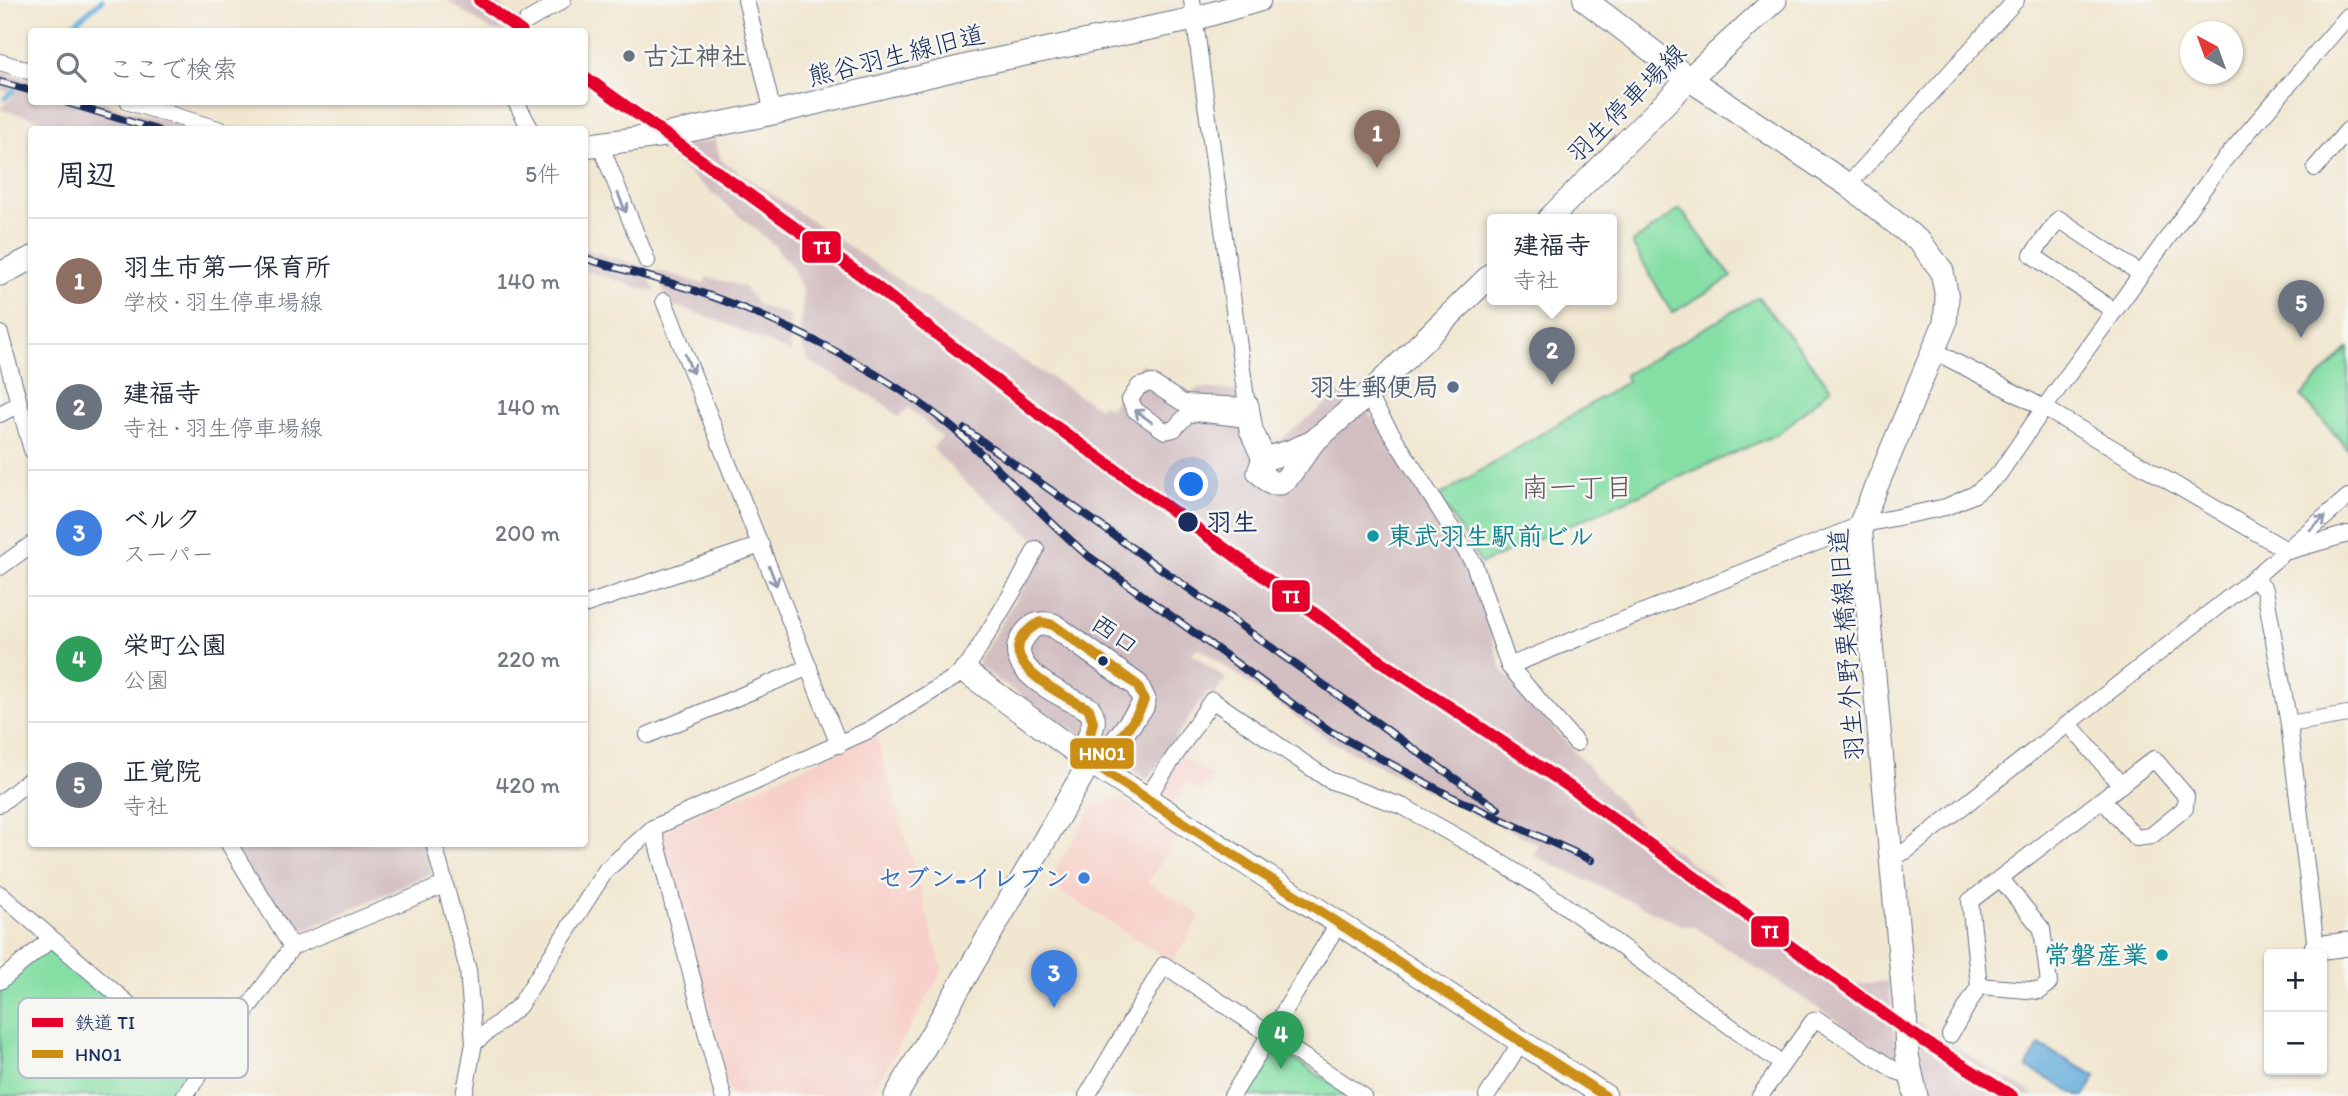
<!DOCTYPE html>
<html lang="ja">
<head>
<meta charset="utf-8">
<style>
	body { margin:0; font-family:Itim,"Klee One",sans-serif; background:#f2f2f3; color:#1f2937 }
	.controls { position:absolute; right:21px; bottom:21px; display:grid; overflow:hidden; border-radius:7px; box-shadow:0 2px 5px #0004 }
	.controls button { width:63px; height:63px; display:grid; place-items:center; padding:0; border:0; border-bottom:2px solid #e0e1e3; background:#fff; color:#1f2937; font:35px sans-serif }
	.compass { position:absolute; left:2180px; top:21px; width:63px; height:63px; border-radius:50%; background:#fff; box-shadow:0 2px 5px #0004; rotate:319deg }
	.you { position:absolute; left:1192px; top:485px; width:24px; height:24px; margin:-18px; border:5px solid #fff; border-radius:50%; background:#1a73e8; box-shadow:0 0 0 10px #1a73e833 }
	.badge { display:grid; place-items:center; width:46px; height:46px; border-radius:50%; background:#c8321e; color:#fff; font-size:23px; font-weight:700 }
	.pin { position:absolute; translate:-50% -58px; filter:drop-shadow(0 2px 4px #0008) }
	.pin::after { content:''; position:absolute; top:37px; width:24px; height:21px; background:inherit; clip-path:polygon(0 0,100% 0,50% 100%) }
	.popup { position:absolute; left:1487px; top:214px; width:130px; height:91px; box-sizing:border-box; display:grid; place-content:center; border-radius:7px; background:#fff; filter:drop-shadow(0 2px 5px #0005); font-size:23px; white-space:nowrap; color:#747a83 }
	.popup b { font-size:26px; color:#1f2937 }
	.popup::after { content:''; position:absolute; left:50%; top:100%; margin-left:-14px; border:14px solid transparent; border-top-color:#fff }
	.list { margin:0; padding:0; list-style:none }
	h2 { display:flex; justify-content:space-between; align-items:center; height:91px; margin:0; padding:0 28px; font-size:30px }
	h2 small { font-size:23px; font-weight:400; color:#747a83 }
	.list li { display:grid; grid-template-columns:46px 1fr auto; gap:21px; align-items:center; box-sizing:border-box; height:126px; padding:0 28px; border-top:2px solid #e0e1e3 }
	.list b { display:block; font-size:26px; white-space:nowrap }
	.list p { margin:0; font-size:23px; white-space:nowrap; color:#747a83 }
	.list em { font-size:23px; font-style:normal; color:#747a83 }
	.icon { flex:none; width:38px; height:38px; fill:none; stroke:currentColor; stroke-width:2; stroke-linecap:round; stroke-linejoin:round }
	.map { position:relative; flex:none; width:2348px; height:1096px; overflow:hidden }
	.search { position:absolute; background:#fff; box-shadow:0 2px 5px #0004; left:28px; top:28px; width:560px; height:77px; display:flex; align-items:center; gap:18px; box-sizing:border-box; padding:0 24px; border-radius:7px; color:#747a83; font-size:26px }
	.panel { position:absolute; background:#fff; box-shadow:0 2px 5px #0004; left:28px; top:126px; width:560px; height:721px; border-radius:7px }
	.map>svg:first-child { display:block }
	.built { fill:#f7d0c9 }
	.industrial { fill:#d2bec1 }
	.green { fill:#85dfa5; stroke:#508782; stroke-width:2 }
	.water { fill:#63acdb; stroke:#3f6e9c; stroke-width:2 }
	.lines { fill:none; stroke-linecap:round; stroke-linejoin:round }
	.stream { stroke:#63acdb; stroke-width:5 }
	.street-casing { stroke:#666f86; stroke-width:18 }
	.secondary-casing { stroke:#666f86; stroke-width:25 }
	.street { stroke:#fff; stroke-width:16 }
	.secondary { stroke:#fff; stroke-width:23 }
	.rail-casing { stroke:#1b2f5e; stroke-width:8 }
	.rail { stroke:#f6f6f2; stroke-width:5; stroke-dasharray:16; stroke-linecap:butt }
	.bus-1-casing { stroke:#f6f6f2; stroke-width:16 }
	.bus-1 { stroke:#cb8e13; stroke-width:10 }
	.rail-1-casing { stroke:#f6f6f2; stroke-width:18 }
	.rail-1 { stroke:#e4002b; stroke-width:12 }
	.oneway { stroke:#8d97ae }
	.worship-dot { fill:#6b7280; stroke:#f6f6f2; stroke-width:2.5 }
	.service-dot { fill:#5c6f8a; stroke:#f6f6f2; stroke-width:2.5 }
	.stop-dot { fill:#1b2f5e; stroke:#f6f6f2; stroke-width:2.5 }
	.culture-dot { fill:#0f9aa8; stroke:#f6f6f2; stroke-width:2.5 }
	.shop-dot { fill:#3f7fe0; stroke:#f6f6f2; stroke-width:2.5 }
	.labels { text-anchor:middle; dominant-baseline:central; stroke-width:5; stroke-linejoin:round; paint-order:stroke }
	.street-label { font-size:26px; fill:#1b2f5e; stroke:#f6f6f2 }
	.worship-label { font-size:26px; font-weight:bold; fill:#5b616d; stroke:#f6f6f2; text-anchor:start }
	.service-label { font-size:26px; font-weight:bold; fill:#4e5e75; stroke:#f6f6f2; text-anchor:end }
	.stop-label { font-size:26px; font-weight:bold; fill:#1b2f5e; stroke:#f6f6f2; text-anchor:start }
	.culture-label { font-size:26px; font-weight:bold; fill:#0d838f; stroke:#f6f6f2; text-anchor:start }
	.shop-label { font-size:26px; font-weight:bold; fill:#366cbe; stroke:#f6f6f2; text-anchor:end }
	.neighbourhood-label { font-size:28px; fill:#605963; stroke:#f6f6f2 }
	.key { fill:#f6f6f2; stroke:#b4bac6; stroke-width:2 }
	.key-label { font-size:19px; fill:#1b2f5e }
	.line-badge { stroke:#f6f6f2; stroke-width:2.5 }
	.badge-label { font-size:19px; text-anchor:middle; font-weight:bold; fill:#fff }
</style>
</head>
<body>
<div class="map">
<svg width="2348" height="1096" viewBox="0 0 2348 1096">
	<rect width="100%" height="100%" fill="#f6f6f2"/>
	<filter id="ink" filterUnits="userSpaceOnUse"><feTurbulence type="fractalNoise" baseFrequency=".0143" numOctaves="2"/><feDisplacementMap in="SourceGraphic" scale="14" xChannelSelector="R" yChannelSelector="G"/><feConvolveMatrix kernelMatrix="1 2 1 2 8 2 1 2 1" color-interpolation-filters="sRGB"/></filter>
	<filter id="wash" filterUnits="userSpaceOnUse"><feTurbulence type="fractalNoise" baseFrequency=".00686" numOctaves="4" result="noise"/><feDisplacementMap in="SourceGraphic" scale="28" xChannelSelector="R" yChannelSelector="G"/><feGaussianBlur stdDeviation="1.57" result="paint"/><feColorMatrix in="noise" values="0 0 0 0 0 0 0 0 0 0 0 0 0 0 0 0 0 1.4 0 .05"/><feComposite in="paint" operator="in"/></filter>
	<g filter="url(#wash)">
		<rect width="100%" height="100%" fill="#f1e7d0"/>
		<!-- built -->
		<g class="built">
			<path d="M876 734 943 971 870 1096H730L659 832Z"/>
			<path d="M1181 757 1212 776 1201 792 1187 783 1174 802 1165 796 1162 786Z"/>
			<path d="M1120 798 1178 835 1148 883 1201 916 1172 962 1055 888 1050 879 1093 807Z"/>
		</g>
		<!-- industrial -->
		<g class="industrial">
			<path d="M447 0H493L520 19 519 24 513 31H492Z"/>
			<path d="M0 72 31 80 32 102H102L194 129H75L0 109 14 94 0 89Z"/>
			<path d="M715 140 721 160 955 318 1099 408 1103 404 1110 408 1142 363 1192 393 1198 388 1237 391 1247 443 1268 435 1276 443 1348 387 1379 426 1472 571 1502 670 1636 821 1647 830 1854 984 1888 981 1898 1061 1695 927 1679 924 1533 855 1539 844 1453 804 1329 740 1198 647 1192 654 1226 679 1216 693 1207 692 1147 780 980 668 978 662 1046 548 966 483 932 448 942 437 908 408 898 417 884 404 807 360 800 342 803 292 793 269 775 246 661 150Z"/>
			<path d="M584 249 644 266 656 293 585 271Z"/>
			<path d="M656 270 703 284 707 277 743 286 759 306 790 315 791 353 717 320 672 305 663 290Z"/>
			<path d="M233 844H424L431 873 291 937Z"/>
			<path d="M1918 1023 1986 1066 2037 1096H1934L1930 1082 1920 1076 1916 1025Z"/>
		</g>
		<!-- green -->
		<g class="green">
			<path d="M1680 209 1732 277 1672 313 1632 243Z"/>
			<path d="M1758 297 1831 388 1780 433 1481 564 1439 496 1628 381 1625 375Z"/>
			<path d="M2348 348V449L2301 396Z"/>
			<path d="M51 939 203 1068 184 1096H0V981Z"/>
			<path d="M1268 1042 1351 1096H1237Z"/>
		</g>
		<!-- water -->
		<path class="water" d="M2039 1045 2096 1076 2085 1096H2078L2027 1067Z"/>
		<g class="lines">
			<!-- stream -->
			<g class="stream">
				<path d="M64 32 102 0"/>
				<path d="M5 98 14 90"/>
			</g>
		</g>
	</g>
	<g filter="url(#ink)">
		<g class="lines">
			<defs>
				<g id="street">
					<path d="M746 0 773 113"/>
					<path d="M1192 0 1247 406 1183 403 1152 383 1139 386 1130 400 1135 410 1165 431 1174 429 1187 415 1196 413 1248 419"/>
					<path d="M527 21 563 0"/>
					<path d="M0 62 32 72"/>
					<path d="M129 102 221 130"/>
					<path d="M516 102 531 130"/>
					<path d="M600 144 647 261"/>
					<path d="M2315 168 2348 130"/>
					<path d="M1848 185 2016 0"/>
					<path d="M664 301 839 745"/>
					<path d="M2114 311 2032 255 2059 219 2141 274"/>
					<path d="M0 334 32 450"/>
					<path d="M1934 351 2044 408 2288 551 2348 534"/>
					<path d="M1365 396 1376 409 1474 564 1509 666 1576 743"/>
					<path d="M0 414 19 404"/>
					<path d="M0 567 32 544"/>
					<path d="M2254 578 2265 590 2289 724 2316 948"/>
					<path d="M584 605 761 545"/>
					<path d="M1509 666 1860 525 1946 507 1975 494 1999 474 2044 408 2224 160 2348 16"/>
					<path d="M2069 724 2121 785"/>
					<path d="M2289 724 2348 714"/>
					<path d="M648 735 809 667"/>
					<path d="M1146 799 1212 700 1329 780 1404 807 1477 848 1538 886 1782 1064"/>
					<path d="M0 804 32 778"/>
					<path d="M653 828 723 1096"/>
					<path d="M229 844 292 947"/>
					<path d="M434 844 468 970 474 1043 464 1096"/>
					<path d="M1892 857 1906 851 2254 578 2348 497"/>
					<path d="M0 894 203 1068"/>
					<path d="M0 981 51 939"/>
					<path d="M1979 986 2040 991 2049 983 2042 929 2000 878"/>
					<path d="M1950 1035 1979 986 1970 901C2032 854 2093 806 2154 759L2186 796 2185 808 2151 836 2136 838 2102 799"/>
					<path d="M474 1043 519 1006 606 870 653 828 869 730 965 671 1021 578 1036 549"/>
					<path d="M184 1096 292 947 444 885"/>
					<path d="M1087 1096 1164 965 1363 1096"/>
					<path d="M1232 1096 1338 924"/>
					<path d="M1487 1096 1521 1042"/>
					<path d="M1760 1096 1813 1021 1818 1020 1896 1071 1911 1076"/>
				</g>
				<g id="secondary">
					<path d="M1585 0 1689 79 1848 185 1921 243 1942 271 1947 298 1945 323 1860 525 1905 1008 1907 1055 1916 1096"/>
					<path d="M584 146 665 135 773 113 976 64 1194 19 1259 0"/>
					<path d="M1549 219 1689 79 1775 0"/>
					<path d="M0 274 32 258"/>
					<path d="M1247 406 1251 430 1264 459"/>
					<path d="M1313 442 1289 452 1264 459 1259 472 1271 483H1281L1287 478 1313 442 1373 390 1492 274"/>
					<path d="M965 671 1090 762 1605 1096"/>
					<path d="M2316 948 2348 944"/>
					<path d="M896 1096 1090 762 1110 750 1142 707 1144 700 1137 685 1053 625C1040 622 1032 624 1024 636 999 669 1066 697 1089 709 1099 723 1089 729 1088 743 1088 749 1089 756 1090 762"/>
				</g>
			</defs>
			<!-- street casing -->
			<use href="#street" class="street-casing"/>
			<!-- secondary casing -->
			<use href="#secondary" class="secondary-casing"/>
			<!-- street -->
			<use href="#street" class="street"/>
			<!-- secondary -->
			<use href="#secondary" class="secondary"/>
			<defs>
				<g id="rail">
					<path d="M0 82 32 91"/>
					<path d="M65 102 157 130"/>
					<path d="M584 258C622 270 660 279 696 291 780 319 875 367 944 421 995 462 1038 513 1087 555L1330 731 1452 797 1591 860"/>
					<path d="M965 429 1498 809"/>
				</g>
			</defs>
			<!-- rail casing -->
			<use href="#rail" class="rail-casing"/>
			<!-- rail -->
			<use href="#rail" class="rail"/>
			<defs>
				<g id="bus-1">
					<path d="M1041 622 1053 625 1137 685 1144 700C1134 727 1114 746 1090 762L1088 743 1093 722 1089 709C1060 694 979 655 1041 622Z"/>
					<path d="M1090 762 1605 1096"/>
				</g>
			</defs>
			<!-- bus-1 casing -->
			<use href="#bus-1" class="bus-1-casing"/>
			<!-- bus-1 -->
			<use href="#bus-1" class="bus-1"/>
			<defs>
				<g id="rail-1">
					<path d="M479 0 522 32"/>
					<path d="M584 76 869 281 1040 415 1379 660 1570 787 1905 1029 2012 1096"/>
				</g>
			</defs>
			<!-- rail-1 casing -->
			<use href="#rail-1" class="rail-1-casing"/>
			<!-- rail-1 -->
			<use href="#rail-1" class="rail-1"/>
		</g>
		<!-- one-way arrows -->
		<defs><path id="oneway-shaft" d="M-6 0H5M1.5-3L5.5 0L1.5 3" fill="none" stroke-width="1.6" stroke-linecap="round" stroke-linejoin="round" transform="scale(1.75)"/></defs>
		<g class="oneway">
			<use href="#oneway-shaft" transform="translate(622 203) rotate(67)"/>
			<use href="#oneway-shaft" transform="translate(689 364) rotate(68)"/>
			<use href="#oneway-shaft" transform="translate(1143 416) rotate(-144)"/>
			<use href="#oneway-shaft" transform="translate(2318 523) rotate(-41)"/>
			<use href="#oneway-shaft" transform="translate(773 576) rotate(69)"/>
		</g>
	</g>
	<!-- markers -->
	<circle class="worship-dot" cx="629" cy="56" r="7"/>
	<circle class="service-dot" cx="1453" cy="387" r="7"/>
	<g class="stop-dot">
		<circle cx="1188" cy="522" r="11"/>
		<circle cx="1103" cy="661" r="6"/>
	</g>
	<g class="culture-dot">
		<circle cx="1373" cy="536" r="7"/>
		<circle cx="2162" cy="955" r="7"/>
	</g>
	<circle class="shop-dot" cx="1084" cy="878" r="7"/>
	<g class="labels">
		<!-- street labels -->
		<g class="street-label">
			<text transform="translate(896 55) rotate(-14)">熊谷羽生線旧道</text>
			<text transform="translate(1626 103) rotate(-45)">羽生停車場線</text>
			<text transform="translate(1115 635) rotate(36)">西口</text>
			<text transform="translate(1846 645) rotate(-94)">羽生外野栗橋線旧道</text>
		</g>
		<!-- worship labels -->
		<g class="worship-label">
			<text x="643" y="56">古江神社</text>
		</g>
		<!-- service labels -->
		<g class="service-label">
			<text x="1439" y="387">羽生郵便局</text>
		</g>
		<!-- stop labels -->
		<g class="stop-label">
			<text x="1206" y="522">羽生</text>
		</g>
		<!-- culture labels -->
		<g class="culture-label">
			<text x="1387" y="536">東武羽生駅前ビル</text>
			<text x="2148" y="955" text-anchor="end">常磐産業</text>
		</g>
		<!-- shop labels -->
		<g class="shop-label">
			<text x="1070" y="878">セブン-イレブン</text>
		</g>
		<!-- neighbourhood labels -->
		<g class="neighbourhood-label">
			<text x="1577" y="487">南一丁目</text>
		</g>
	</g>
	<!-- legend -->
	<rect x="18" y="998" width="230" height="80" rx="10" class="key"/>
	<rect x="32" y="1018" width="31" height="9" fill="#e4002b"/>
	<rect x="32" y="1050" width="31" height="8" fill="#cb8e13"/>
	<g class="key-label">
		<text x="75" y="1029">鉄道 TI</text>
		<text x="75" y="1061">HN01</text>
	</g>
	<g class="line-badge">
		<rect x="801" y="230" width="41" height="34" rx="7" fill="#e4002b"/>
		<rect x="1271" y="579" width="40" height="34" rx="7" fill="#e4002b"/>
		<rect x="1069" y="737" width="66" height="33" rx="7" fill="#cb8e13"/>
		<rect x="1750" y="915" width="40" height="33" rx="7" fill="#e4002b"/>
	</g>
	<g class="badge-label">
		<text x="822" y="254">TI</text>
		<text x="1291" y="603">TI</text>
		<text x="1102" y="760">HN01</text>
		<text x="1770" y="938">TI</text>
	</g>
</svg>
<div class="controls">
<button>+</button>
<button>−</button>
</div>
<svg class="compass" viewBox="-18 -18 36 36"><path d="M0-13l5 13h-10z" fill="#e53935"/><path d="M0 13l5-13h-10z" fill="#747a83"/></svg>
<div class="you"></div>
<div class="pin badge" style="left:1377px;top:168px;background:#8d6e63">1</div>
<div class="pin badge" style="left:1552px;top:385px;background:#6b7280">2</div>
<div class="popup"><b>建福寺</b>寺社</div>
<div class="pin badge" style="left:1054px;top:1008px;background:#3f7fe0">3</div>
<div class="pin badge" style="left:1281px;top:1069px;background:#2e9e5b">4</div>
<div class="pin badge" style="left:2301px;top:338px;background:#6b7280">5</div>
<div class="search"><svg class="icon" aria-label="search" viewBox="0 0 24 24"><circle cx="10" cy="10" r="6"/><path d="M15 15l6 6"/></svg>ここで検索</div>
<section class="panel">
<h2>周辺<small>5件</small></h2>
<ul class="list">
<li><span class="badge" style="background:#8d6e63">1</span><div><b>羽生市第一保育所</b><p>学校 · 羽生停車場線</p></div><em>140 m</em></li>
<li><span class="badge" style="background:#6b7280">2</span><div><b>建福寺</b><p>寺社 · 羽生停車場線</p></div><em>140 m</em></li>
<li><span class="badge" style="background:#3f7fe0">3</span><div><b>ベルク</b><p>スーパー</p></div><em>200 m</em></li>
<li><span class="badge" style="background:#2e9e5b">4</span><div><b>栄町公園</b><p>公園</p></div><em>220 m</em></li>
<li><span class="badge" style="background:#6b7280">5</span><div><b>正覚院</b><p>寺社</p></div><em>420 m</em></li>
</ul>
</section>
</div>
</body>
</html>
